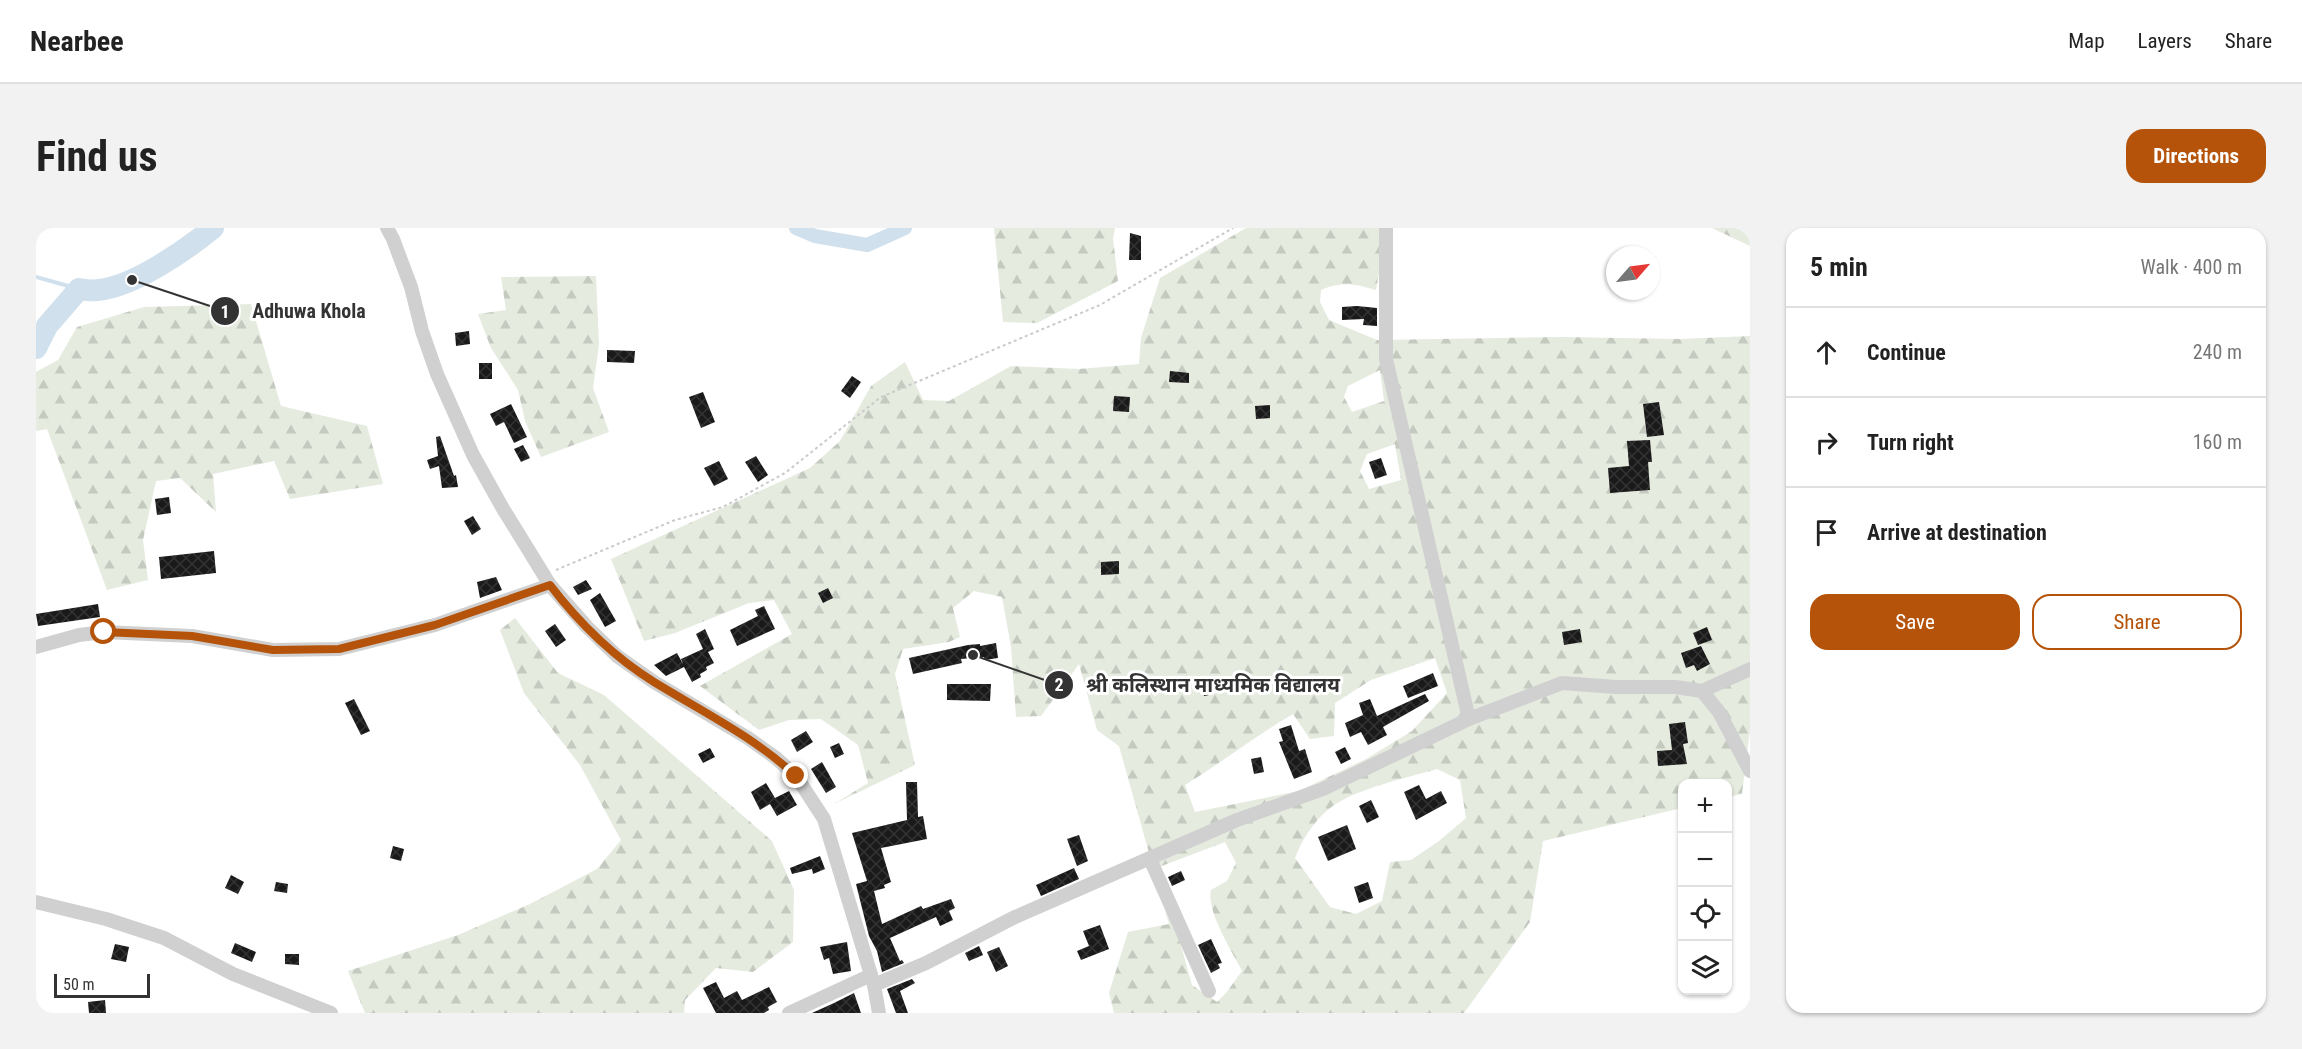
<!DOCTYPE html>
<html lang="en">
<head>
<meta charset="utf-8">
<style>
	body { margin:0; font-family:"Roboto Condensed","Noto Sans Devanagari",sans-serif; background:#f2f2f2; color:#222 }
	.controls { position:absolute; right:18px; bottom:18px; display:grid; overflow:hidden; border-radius:12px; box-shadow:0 2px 4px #0004 }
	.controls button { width:54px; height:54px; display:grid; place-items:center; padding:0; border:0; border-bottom:2px solid #e0e0e0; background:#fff; color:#222; font:30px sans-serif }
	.compass { position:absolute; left:1570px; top:18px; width:54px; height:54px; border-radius:50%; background:#fff; box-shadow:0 2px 4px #0004; rotate:62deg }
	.scale { position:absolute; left:18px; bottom:15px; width:96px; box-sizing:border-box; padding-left:6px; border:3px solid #333; border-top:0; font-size:16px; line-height:21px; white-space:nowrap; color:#333; -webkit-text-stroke:4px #fff; paint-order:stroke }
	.stop { position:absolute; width:18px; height:18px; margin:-14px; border:4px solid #b45309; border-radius:50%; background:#fff }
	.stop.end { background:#b45309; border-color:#fff; box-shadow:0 2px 6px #0008 }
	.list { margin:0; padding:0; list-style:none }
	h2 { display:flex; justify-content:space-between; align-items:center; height:78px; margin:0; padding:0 24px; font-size:26px }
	h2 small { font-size:20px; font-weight:400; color:#767676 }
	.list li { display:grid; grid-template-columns:39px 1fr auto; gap:18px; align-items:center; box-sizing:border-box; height:90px; padding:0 24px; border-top:2px solid #e0e0e0 }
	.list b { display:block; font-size:22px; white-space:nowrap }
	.list em { font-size:20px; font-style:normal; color:#767676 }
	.actions { display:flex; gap:12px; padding:18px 24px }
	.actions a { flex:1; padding:14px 0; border:2px solid #b45309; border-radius:18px; text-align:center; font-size:21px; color:#b45309 }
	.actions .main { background:#b45309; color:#fff }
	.icon { flex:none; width:33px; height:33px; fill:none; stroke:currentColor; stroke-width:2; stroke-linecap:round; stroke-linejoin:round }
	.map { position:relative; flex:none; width:1714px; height:785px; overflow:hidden; border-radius:18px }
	header { display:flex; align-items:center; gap:36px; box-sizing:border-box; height:84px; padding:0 30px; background:#fff; border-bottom:2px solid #e0e0e0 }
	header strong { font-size:28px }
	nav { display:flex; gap:33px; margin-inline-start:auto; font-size:21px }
	.intro { display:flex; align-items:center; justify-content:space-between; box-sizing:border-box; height:144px; padding:0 36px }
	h1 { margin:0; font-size:42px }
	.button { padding:15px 27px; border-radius:18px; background:#b45309; color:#fff; font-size:21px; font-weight:700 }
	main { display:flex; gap:36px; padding:0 36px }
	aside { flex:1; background:#fff; border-radius:18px; box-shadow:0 2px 4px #0004 }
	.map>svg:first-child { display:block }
	.forest { fill:url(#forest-firs); fill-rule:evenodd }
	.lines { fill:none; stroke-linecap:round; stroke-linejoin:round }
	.stream { stroke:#d0e0ed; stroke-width:4 }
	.canal { stroke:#d0e0ed; stroke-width:14 }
	.river { stroke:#d0e0ed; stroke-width:22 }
	.building { fill:url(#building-cross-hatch) }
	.path { stroke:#cacaca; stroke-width:2; stroke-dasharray:3 3; stroke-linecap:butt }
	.minor { stroke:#d0d0d0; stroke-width:14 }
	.route { stroke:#b45309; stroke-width:8 }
	.leader { fill:none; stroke:#333; stroke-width:2 }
	.callout-dot { fill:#333; stroke:#fff; stroke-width:2 }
	.mark-label { font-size:18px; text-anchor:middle; font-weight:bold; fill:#fff }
	.callout-label { font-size:20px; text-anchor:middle; font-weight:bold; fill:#333; stroke:#fff; stroke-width:6; stroke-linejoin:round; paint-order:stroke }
</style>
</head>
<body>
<header>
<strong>Nearbee</strong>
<nav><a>Map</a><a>Layers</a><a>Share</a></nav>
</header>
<div class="intro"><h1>Find us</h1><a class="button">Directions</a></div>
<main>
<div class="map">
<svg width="1714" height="785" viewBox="0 0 1714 785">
	<defs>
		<pattern id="forest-firs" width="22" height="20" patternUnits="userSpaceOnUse" patternTransform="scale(1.5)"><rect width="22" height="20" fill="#e5ebdf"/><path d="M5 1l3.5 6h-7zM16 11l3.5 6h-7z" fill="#c5cac0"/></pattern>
		<pattern id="building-cross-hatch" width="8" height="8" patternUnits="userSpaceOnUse" patternTransform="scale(1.5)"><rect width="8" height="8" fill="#1a1a1a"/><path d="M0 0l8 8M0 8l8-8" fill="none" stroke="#333"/></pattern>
	</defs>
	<rect width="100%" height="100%" fill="#fff"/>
	<!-- forest -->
	<g class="forest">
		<path d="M958 0H1079L1077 10 1082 53 1001 95 967 94Z"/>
		<path d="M1210 0H1351L1340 62C1318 56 1307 53 1285 62L1284 74 1293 92 1341 112 1526 109 1645 111 1714 108V502L1706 566 1692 569V556H1646V580L1507 613 1494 694 1428 785H1078L1073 765 1092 704 1133 696 1083 518 1061 502 1043 436 1005 488 980 489 975 419 966 369 938 363 917 380 924 409 913 414 867 421 859 446 879 537 798 576 832 555 822 517 785 491 753 492 723 502 664 458 756 406 738 372 713 375 639 405 608 413 575 331 774 240 804 213 835 158 869 134 887 172 913 173 975 138 1043 141 1103 136 1105 110 1124 50ZM1344 142 1348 173 1316 184 1308 169 1312 158ZM1359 216 1365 252 1333 261 1324 243 1331 226ZM1399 430 1411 465 1376 503 1330 531 1263 563 1159 584 1149 557C1186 534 1220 508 1257 486L1274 511 1298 508 1299 475 1335 452ZM1401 541 1424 552 1430 590 1403 613 1375 632 1354 634 1346 673 1320 686 1294 679 1259 630C1266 612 1277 594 1293 581 1317 561 1371 550 1401 541ZM1189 614 1200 635 1191 653 1175 662C1170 683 1196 723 1206 743L1190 765 1181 774 1156 757 1123 639Z"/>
		<path d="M1676 0H1714V18Z"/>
		<path d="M560 48 563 117 557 160 573 204 505 229 489 193 482 162 455 120 442 86 470 82 465 49Z"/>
		<path d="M215 76 245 178 331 198 347 256 254 271 238 233 177 246 180 284 144 250 120 253 107 312 112 352 71 362 11 201 0 203V144L22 132 41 99 108 79Z"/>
		<path d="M479 390 522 445 568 467 736 613 758 662 757 714 717 744 680 740 649 772 648 785H329L312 743 422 707 494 676 561 641 585 612 544 537 488 465 464 402Z"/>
	</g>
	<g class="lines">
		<!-- stream -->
		<path class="stream" d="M0 49 43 61"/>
		<!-- canal -->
		<path class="canal" d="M760 0 779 8 831 17 869 0"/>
		<!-- river -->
		<path class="river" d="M0 120 11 98 43 61C49 62 56 63 62 62 97 59 150 22 177 0"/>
	</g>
	<!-- building -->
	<g class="building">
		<path d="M1094 5 1105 8V32H1093Z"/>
		<path d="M1321 78 1341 80V98L1327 97 1328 91 1306 92V79Z"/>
		<path d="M433 103 434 116 420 118 419 105Z"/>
		<path d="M571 122 599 123 598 135 571 134Z"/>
		<rect x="443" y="135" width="13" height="16"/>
		<path d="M1134 143 1153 145V155L1133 154Z"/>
		<path d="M816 148 825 154 814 170 805 163Z"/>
		<path d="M667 164 679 194 665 200 653 169Z"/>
		<path d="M1078 168 1094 169 1093 184 1077 183Z"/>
		<path d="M1623 174 1628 207 1611 209 1607 176Z"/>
		<path d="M475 176 491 209 478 215 468 194 460 198 454 186Z"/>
		<path d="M1234 177V190L1220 191 1219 178Z"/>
		<path d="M404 208 418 248 420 247 422 259 406 260 403 238 394 241 391 232 402 228 400 209Z"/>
		<path d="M1614 212 1616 234H1612L1614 262 1574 265 1572 240 1593 238 1591 213Z"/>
		<path d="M487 217 494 230 485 234 478 221Z"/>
		<path d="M720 228 732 247 722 254 709 234Z"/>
		<path d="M1345 230 1351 247 1339 251 1333 234Z"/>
		<path d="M683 233 692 251 678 258 668 240Z"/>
		<path d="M133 269 135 285 121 287 119 271Z"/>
		<path d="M437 288 445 301 436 307 428 293Z"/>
		<path d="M178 323 180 345 125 351 123 329Z"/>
		<path d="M1083 333V346L1065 347V334Z"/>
		<path d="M460 349 466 362 444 370 441 354Z"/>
		<path d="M550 352 556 361 542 367 537 359Z"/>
		<path d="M792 360 797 370 787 375 782 365Z"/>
		<path d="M564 365 580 393 569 399 554 372Z"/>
		<path d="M62 376 64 389 2 398 0 386Z"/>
		<path d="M728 378 739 401 701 418 694 402 722 388 719 382Z"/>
		<path d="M519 396 530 412 520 419 509 403Z"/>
		<path d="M1671 399 1676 412 1662 417 1657 405Z"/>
		<path d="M669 401 678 421 672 424 678 435 670 439 671 442 664 446 665 449 656 454 648 439 630 448 618 437 641 425 647 436 645 431 667 421 660 406Z"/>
		<path d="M1544 401 1546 414 1528 417 1526 404Z"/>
		<path d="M960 415 962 430 949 432 948 429 925 431 926 435 877 446 873 430 932 417 944 416V418Z"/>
		<path d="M1665 418 1674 436 1661 443 1658 437 1650 440 1645 425Z"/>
		<path d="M1397 445 1402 458 1372 470 1367 458Z"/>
		<path d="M1176 454 1178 466 1168 468 1166 456Z"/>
		<path d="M911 456H955L954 473 911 472Z"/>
		<path d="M1389 466 1393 473 1347 499 1351 507 1332 517 1325 504 1314 509 1309 495 1327 487 1323 475 1334 471 1341 488Z"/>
		<path d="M318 471 334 503 325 507 309 475Z"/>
		<path d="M1649 494 1652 515 1647 516 1651 536 1622 538 1621 523 1636 522 1633 496Z"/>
		<path d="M1255 497 1263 523 1269 521 1276 544 1258 551 1243 514 1247 513 1243 501Z"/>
		<path d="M770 503 777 514 761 524 755 512Z"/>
		<path d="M803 515 808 526 799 530 794 519Z"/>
		<path d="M1309 519 1315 531 1305 536 1299 524Z"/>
		<path d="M674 520 679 529 667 535 662 526Z"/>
		<path d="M1225 529 1228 544 1218 546 1215 531Z"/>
		<path d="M786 534 800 559 790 565 775 541Z"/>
		<path d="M870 554H881L882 589 887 588 891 611 845 620 855 654 848 657 849 660 838 663 846 696 885 678 887 681 915 671 919 680 913 683 917 692 904 698 900 689 854 710 864 733 866 732 868 735 846 744 841 723 833 708 820 656 831 653 816 605 871 592Z"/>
		<path d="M730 555 739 570 753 563 761 577 741 588 734 576 724 582 715 564Z"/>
		<path d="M1383 557 1390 571 1405 563 1411 575 1380 592 1368 564Z"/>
		<path d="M1335 572 1343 589 1331 595 1323 578Z"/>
		<path d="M1311 597 1320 621 1292 633 1282 609Z"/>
		<path d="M1043 607 1052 633 1041 638 1031 611Z"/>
		<path d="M357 618 368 621 365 633 354 630Z"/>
		<path d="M784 628 789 641 777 646 776 641 756 646 754 640Z"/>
		<path d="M1038 640 1043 651 1005 668 1000 657Z"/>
		<path d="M1145 643 1149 652 1136 658 1132 649Z"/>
		<path d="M195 647 208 654 202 666 189 660Z"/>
		<path d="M240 654 252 656 251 665 238 663Z"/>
		<path d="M1332 654 1337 670 1323 675 1318 659Z"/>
		<path d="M1064 697 1073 721 1045 732 1041 723 1053 718 1047 703Z"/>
		<path d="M1175 711 1186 735 1182 736 1184 740 1175 745 1162 717Z"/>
		<path d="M811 714 815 743 797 746 793 730 788 732 784 719Z"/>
		<path d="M199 715 220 724 216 734 195 725Z"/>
		<path d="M79 716 93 719 90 734 75 731Z"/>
		<path d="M943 718 947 727 933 733 929 725Z"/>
		<path d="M963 719 972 738 960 744 951 724Z"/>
		<path d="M249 726H263V737L249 736Z"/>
		<path d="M876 751 879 755 864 763 872 785H860L851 761Z"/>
		<path d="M680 754 688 770 701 763 706 772 733 759 741 774 732 779 733 782 728 785H680L667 760Z"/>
		<path d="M818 765 825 785H776L798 775Z"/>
		<path d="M69 772 70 785H53L52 774Z"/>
	</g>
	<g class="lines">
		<!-- path -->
		<path class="path" d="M520 342 639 292 687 279 749 245 845 169 1064 77 1197 0"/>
		<!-- minor -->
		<g class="minor">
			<path d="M351 0 357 11 375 59 386 103 401 146 437 227 466 279 514 357 551 399 581 428 618 454 712 510 740 530 760 548 788 591 838 757 843 785"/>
			<path d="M1350 0V131L1433 491"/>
			<path d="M0 419 43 407 68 404 156 408 237 422 303 421 399 397 514 357"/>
			<path d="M1666 463 1714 441"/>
			<path d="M1114 631 1173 763"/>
			<path d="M0 674 70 691 128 710 197 746 295 785"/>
			<path d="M838 757 890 735 977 690 1201 592 1287 561 1433 491 1526 455 1580 459H1639L1666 463 1683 484 1714 543"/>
			<path d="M753 785 835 747"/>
		</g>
	</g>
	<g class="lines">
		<!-- route -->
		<path class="route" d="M68 404 156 408 237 422 303 421 399 397 514 357C543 395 578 429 618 454 667 484 718 509 760 548"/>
	</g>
	<!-- callouts -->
	<path class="leader" d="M96 52L189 83M937 427L1023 457"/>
	<g class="callout-dot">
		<circle cx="96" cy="52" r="6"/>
		<circle cx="937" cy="427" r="6"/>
		<circle cx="189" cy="83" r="15"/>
		<circle cx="1023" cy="457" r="15"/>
	</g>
	<g class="mark-label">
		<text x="189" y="90">1</text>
		<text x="1023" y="463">2</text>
	</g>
	<g class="callout-label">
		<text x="273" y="90">Adhuwa Khola</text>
		<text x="1177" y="464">श्री कलिस्थान माध्यमिक विद्यालय</text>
	</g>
</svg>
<div class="controls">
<button>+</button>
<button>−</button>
<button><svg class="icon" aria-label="locate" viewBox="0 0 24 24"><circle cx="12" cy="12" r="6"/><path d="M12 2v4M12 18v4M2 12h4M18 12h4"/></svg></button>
<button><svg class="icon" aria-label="layers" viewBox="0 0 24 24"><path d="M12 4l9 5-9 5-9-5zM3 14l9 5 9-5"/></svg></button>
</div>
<svg class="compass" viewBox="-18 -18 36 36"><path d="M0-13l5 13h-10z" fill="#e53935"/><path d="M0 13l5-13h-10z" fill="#767676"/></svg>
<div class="scale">50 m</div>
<div class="stop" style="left:68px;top:404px"></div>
<div class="stop end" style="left:760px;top:548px"></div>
</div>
<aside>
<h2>5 min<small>Walk · 400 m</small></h2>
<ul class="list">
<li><svg class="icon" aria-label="ahead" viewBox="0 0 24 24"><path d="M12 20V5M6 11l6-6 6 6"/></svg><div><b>Continue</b></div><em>240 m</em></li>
<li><svg class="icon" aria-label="right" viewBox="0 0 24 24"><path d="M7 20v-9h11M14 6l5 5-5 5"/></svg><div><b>Turn right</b></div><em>160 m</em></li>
<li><svg class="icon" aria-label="arrive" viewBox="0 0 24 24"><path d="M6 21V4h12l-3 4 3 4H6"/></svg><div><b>Arrive at destination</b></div></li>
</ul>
<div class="actions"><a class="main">Save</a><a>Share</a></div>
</aside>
</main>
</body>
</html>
